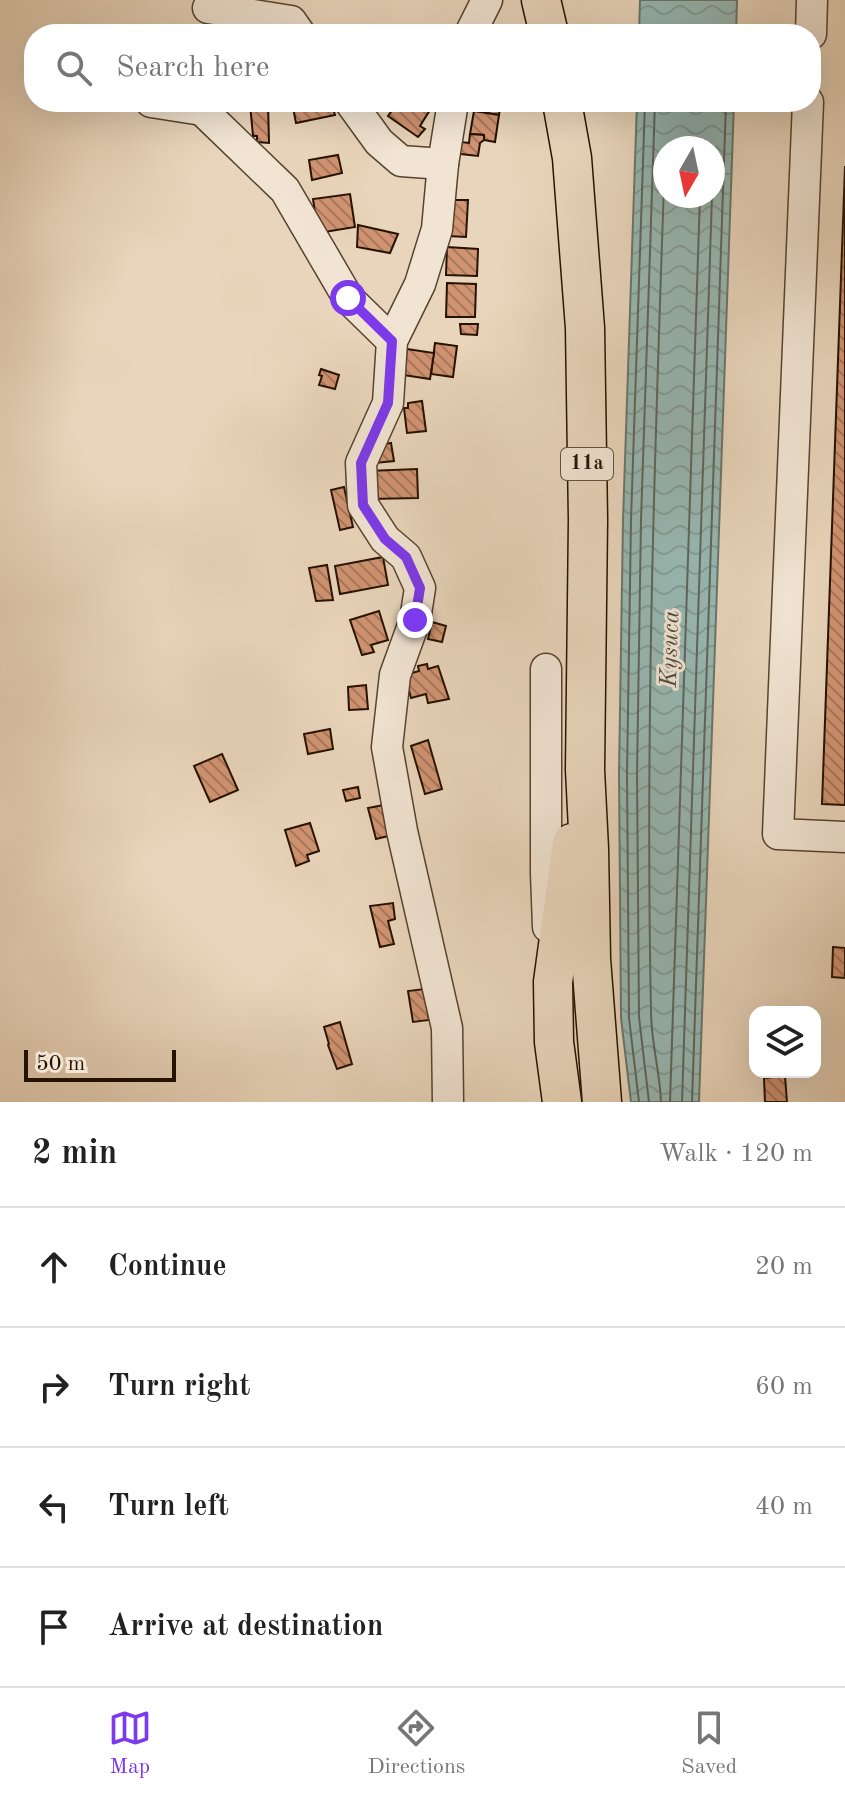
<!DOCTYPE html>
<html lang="en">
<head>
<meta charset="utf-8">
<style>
	body { margin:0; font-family:"Old Standard TT",serif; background:#f6f6f6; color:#222 }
	.controls { position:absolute; right:24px; bottom:24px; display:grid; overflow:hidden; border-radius:16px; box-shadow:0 8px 32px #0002 }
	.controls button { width:72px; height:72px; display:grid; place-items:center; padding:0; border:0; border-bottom:2px solid #e0e0e0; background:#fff; color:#222; font:40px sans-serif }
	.compass { position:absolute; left:653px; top:136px; width:72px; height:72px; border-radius:50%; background:#fff; box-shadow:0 8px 32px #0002; rotate:189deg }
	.scale { position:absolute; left:24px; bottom:20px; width:152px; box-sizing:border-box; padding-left:8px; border:4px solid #251200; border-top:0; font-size:22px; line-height:28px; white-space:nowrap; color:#251200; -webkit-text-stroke:6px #f1e4d3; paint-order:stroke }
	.stop { position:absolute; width:24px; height:24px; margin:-18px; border:6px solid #7c3aed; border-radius:50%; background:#fff }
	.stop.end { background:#7c3aed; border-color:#fff; box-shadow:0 2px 8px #0008 }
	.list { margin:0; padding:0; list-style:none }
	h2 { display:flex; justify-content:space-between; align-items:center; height:104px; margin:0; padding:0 32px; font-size:34px }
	h2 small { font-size:26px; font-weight:400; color:#767676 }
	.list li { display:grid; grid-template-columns:52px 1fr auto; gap:24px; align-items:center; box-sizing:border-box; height:120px; padding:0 32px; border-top:2px solid #e0e0e0 }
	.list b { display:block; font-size:30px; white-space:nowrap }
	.list em { font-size:26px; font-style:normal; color:#767676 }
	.icon { flex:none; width:44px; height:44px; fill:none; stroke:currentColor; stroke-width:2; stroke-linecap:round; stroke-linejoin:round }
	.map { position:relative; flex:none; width:845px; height:1102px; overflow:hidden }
	.search { position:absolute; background:#fff; box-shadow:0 8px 32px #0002; left:24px; right:24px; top:24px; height:88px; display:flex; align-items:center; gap:20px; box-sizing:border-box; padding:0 28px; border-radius:32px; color:#767676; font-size:30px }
	.sheet { height:584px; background:#fff }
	nav { display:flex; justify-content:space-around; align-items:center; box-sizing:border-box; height:112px; border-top:2px solid #e0e0e0; background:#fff; font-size:22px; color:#767676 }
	nav a { display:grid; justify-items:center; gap:4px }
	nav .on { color:#7c3aed }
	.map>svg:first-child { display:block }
	.water { fill:url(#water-waves); stroke:#69766b; stroke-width:2; fill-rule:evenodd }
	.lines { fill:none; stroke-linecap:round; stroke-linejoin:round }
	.shore { stroke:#5e655a; stroke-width:2 }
	.building { fill:url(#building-back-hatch); stroke:#251200; stroke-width:2 }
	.minor-casing { stroke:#56432f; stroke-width:33 }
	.major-casing { stroke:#251200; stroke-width:41 }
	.minor { stroke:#f1e4d3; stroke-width:30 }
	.major { stroke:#e9d5bb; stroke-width:38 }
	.route { stroke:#7c3aed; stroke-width:10 }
	.labels { text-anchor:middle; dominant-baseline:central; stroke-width:6; stroke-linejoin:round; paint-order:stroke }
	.shield { fill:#f1e4d3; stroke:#62513f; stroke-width:2 }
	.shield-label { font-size:20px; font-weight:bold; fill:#251200 }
	.water-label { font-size:24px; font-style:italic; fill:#4d4c3f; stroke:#f1e4d3 }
</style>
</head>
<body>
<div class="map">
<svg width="845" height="1102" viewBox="0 0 845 1102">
	<defs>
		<pattern id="water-waves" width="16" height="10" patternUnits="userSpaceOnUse" patternTransform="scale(2)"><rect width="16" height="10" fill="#97b8b3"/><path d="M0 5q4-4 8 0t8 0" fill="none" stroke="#829d98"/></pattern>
		<pattern id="building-back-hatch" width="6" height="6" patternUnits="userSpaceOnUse" patternTransform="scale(2)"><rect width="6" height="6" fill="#d19472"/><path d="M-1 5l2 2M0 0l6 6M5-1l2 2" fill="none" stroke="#a9775b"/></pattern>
	</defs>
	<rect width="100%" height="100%" fill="#e9d5bb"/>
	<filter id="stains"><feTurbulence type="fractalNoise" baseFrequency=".0025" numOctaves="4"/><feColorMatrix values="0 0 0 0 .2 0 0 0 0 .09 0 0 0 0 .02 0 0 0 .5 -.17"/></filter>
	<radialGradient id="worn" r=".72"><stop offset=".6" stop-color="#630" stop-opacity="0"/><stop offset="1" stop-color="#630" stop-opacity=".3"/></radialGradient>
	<!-- water -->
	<g class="water">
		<path d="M640 0H737L736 34H639Z"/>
		<path d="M637 102H734L699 1102H631L621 1018 619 774 623 520ZM665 148H713V196H665Z"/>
	</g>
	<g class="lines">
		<!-- shore -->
		<g class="shore">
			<path d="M639 1102 629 1018 627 774 631 520 645 102"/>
			<path d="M649 1102 639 1017 637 774 641 520 655 102"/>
			<path d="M661 1102C660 1072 651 1042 651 1012 645 726 655 441 665 156"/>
			<path d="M670 1102 700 196"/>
			<path d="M682 1102 712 196"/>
			<path d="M692 1102 726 102"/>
		</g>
	</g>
	<!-- building -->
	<g class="building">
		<path d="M292 102H302L303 107 319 102H331L335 115 296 123Z"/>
		<path d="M398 102H435L420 126 425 129 418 137 388 116Z"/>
		<path d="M475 102H501L499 115 474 111Z"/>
		<path d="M268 103 269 143 257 142V136H253L250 104Z"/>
		<path d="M474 111 499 115 495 142 484 140V135L470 134Z"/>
		<path d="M470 134 484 135V140L480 143 478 156 452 153 453 141 469 143Z"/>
		<path d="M338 155 342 173 312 180 309 160Z"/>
		<path d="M845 166V805L822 804Z"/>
		<path d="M350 194 355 227 318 233 313 199Z"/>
		<path d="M450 200H468L466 237 448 236Z"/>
		<path d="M358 225 398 234 390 253 357 247Z"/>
		<path d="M447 247 478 249 477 276 446 275Z"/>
		<path d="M447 283 476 284 475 317H446Z"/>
		<path d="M460 324H478L477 335 461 334Z"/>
		<path d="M435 343 457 346 453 377 431 374Z"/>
		<path d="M407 349 434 353 430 379 403 375Z"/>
		<path d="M321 369 339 375 335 389 319 385 322 376 319 375Z"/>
		<path d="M422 401 426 431 407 433 404 408H408V403Z"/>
		<path d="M391 443 394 461 375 463 373 446Z"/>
		<path d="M417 469 418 498 370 499 368 471Z"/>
		<path d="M344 487 353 527 340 530 331 490Z"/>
		<path d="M383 557 388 585 340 594 335 566Z"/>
		<path d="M327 565 333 600 316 601 309 568Z"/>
		<path d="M379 611 388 640 371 645 374 652 362 655 350 620Z"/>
		<path d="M432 622 446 626 442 642 428 639Z"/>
		<path d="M427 664 428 669 438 666 449 699 428 703 426 694 411 698 405 675 419 671 418 666Z"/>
		<path d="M366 685 368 709 349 710 348 687Z"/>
		<path d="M330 729 333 749 308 754 304 734Z"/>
		<path d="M428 740 442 789 425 794 411 746Z"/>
		<path d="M222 754 238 790 210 802 194 766Z"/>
		<path d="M358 787 360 798 346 801 343 790Z"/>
		<path d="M384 805 392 835 376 839 368 808Z"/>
		<path d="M310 823 319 851 307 855 309 861 296 866 285 830Z"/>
		<path d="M393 903 395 919 388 921 394 944 380 947 370 906Z"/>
		<path d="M833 947 845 948V978L832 977Z"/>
		<path d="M424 989 429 1020 413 1022 408 991Z"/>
		<path d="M340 1022 352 1064 337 1069 328 1045 329 1044 324 1027Z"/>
		<path d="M785 1076 787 1102H765L764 1078Z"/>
	</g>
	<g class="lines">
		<defs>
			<g id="minor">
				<path d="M208 8 291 21 300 34"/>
				<path d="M470 34 487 0"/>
				<path d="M811 34 812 0"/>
				<path d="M151 102 202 110 285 190 348 298 392 341"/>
				<path d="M350 102 379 142 401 161 443 164"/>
				<path d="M808 102 778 834 845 837"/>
				<path d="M546 669V873L548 927"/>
				<path d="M448 1102 447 1028 402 831 387 747 395 675 415 620 420 588 406 557 385 539 363 505 361 463 388 403 392 341 420 284 437 229 443 164 453 102"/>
			</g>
			<g id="major">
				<path d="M541 0 549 34"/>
				<path d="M562 102 572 158 585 328 588 520 585 770 589 849 591 959 602 1102"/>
				<path d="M562 1102 554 1042 553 982 572 843"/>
			</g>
		</defs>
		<!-- minor casing -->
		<use href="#minor" class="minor-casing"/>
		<!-- major casing -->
		<use href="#major" class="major-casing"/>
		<!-- minor -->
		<use href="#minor" class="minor"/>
		<!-- major -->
		<use href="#major" class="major"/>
	</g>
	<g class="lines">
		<!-- route -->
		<path class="route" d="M348 298 392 341 388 403 361 463 363 505 385 539 406 557 420 588 415 620"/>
	</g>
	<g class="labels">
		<!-- shield labels -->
		<rect class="shield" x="561" y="448" width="52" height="32" rx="6"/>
		<g class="shield-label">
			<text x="587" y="464">11a</text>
		</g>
		<!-- water labels -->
		<g class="water-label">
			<text transform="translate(671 649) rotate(-88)">Kysuca</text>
		</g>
	</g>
	<rect width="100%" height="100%" filter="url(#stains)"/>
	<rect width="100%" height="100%" fill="url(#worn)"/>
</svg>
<div class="controls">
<button><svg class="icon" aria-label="layers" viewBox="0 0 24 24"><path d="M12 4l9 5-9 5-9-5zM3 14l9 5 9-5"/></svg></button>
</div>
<svg class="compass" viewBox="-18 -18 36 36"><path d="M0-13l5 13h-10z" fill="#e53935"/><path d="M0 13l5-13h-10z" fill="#767676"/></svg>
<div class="scale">50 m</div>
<div class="stop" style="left:348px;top:298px"></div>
<div class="stop end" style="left:415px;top:620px"></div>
<div class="search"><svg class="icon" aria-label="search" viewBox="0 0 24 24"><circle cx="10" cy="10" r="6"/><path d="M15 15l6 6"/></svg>Search here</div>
</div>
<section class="sheet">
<h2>2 min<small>Walk · 120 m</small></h2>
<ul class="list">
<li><svg class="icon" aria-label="ahead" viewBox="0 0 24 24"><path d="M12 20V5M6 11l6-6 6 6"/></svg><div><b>Continue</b></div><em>20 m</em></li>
<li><svg class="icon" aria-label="right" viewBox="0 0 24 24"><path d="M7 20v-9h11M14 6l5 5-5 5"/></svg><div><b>Turn right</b></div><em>60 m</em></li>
<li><svg class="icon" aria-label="left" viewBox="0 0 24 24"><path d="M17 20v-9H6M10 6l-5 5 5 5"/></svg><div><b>Turn left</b></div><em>40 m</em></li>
<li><svg class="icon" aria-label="arrive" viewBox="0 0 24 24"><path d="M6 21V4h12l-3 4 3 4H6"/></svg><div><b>Arrive at destination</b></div></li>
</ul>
</section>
<nav>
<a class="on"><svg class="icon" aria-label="map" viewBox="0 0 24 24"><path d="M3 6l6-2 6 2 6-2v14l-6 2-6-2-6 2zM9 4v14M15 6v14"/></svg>Map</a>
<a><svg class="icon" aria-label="directions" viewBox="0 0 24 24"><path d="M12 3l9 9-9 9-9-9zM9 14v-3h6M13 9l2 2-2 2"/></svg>Directions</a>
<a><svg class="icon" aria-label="saved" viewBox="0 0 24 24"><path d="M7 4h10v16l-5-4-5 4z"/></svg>Saved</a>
</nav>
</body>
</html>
